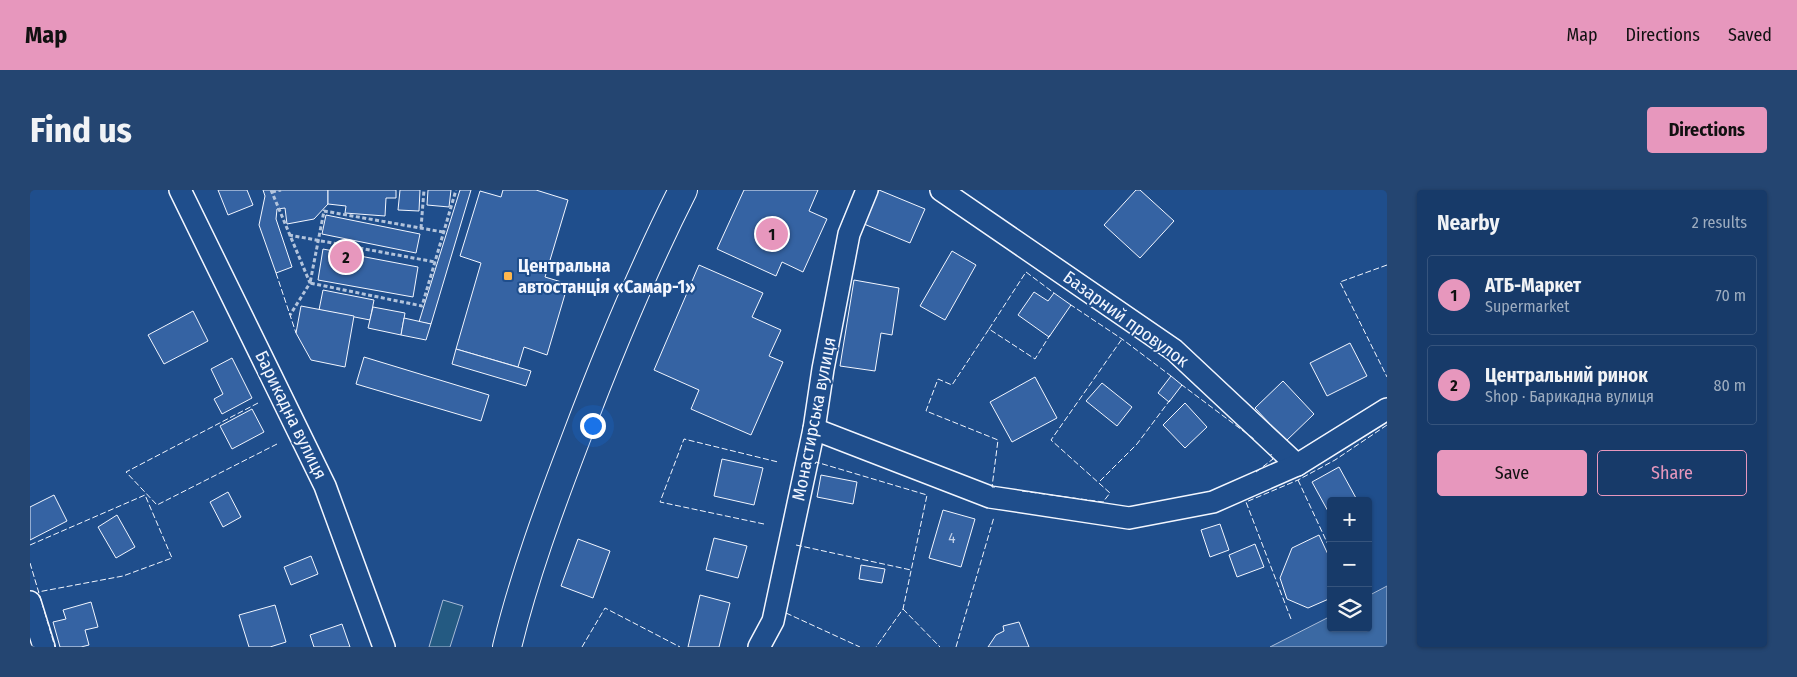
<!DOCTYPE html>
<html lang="en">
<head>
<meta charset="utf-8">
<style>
	body { margin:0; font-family:"Fira Sans Condensed",sans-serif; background:#244571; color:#f1f3f6 }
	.controls { position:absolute; right:15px; bottom:15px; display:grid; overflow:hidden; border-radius:5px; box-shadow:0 1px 4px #0004 }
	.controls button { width:45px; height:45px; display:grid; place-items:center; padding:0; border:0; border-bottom:1px solid #36547d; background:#173a69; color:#f1f3f6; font:25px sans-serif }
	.you { position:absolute; left:562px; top:235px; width:18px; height:18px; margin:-12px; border:4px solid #fff; border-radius:50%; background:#1a73e8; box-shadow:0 0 0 8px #1a73e833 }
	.badge { display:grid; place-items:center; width:32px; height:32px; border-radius:50%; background:#e797bd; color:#111; font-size:16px; font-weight:700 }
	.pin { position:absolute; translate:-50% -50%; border:2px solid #fff; box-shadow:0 1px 5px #0006 }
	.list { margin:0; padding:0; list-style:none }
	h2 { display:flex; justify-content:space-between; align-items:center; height:65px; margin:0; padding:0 20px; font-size:21px }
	h2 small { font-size:16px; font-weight:400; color:#9eadc0 }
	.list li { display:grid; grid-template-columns:32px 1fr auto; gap:15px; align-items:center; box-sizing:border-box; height:80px; margin:0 10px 10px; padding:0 10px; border:1px solid #36547d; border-radius:5px }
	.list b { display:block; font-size:19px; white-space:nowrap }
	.list p { margin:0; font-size:16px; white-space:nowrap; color:#9eadc0 }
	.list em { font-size:16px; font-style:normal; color:#9eadc0 }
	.actions { display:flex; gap:10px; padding:15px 20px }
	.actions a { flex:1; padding:11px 0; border:1px solid #e797bd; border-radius:5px; text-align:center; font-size:18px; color:#e797bd }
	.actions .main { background:#e797bd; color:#111 }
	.icon { flex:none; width:28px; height:28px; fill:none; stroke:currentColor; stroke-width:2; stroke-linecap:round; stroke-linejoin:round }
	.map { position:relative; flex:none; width:1357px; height:457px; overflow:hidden; border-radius:5px }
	header { display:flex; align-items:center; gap:30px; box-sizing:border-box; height:70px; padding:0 25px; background:#e797bd; color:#111 }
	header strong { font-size:24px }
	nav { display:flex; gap:28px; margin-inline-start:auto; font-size:18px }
	.intro { display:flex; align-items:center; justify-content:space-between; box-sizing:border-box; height:120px; padding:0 30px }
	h1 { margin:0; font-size:35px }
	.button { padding:12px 22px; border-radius:5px; background:#e797bd; color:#111; font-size:18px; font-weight:700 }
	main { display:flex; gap:30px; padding:0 30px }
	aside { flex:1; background:#173a69; border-radius:5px; box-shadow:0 1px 4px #0004 }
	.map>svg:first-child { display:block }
	.green { fill:#245a82; stroke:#a8bbd7 }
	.water { fill:#3b69a3; stroke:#a8bbd7 }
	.building { fill:#3563a3; stroke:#f2f6ff }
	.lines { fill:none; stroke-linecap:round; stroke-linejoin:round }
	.minor-casing { stroke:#f2f6ff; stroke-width:24 }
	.trunk-casing { stroke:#f2f6ff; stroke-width:30 }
	.path { stroke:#b3c4dc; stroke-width:3; stroke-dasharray:4 2.5; stroke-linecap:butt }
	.minor { stroke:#1f4e8c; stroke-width:21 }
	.trunk { stroke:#1f4e8c; stroke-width:28 }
	.fence { stroke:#f2f6ff; stroke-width:1; stroke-dasharray:6 2.5; stroke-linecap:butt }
	.poi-dot { fill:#ffb74d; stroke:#1f4e8c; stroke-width:2 }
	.labels { text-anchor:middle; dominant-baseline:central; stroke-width:4; stroke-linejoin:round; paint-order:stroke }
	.number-label { font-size:15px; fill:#c3d1e8 }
	.poi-label { font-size:18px; font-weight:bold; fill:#f2f6ff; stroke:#1f4e8c; text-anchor:start }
	.street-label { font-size:18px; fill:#f2f6ff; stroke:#1f4e8c }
</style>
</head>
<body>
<header>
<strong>Map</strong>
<nav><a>Map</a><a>Directions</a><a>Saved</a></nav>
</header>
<div class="intro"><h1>Find us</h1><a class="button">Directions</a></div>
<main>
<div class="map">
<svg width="1357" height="457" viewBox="0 0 1357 457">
	<rect width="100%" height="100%" fill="#1f4e8c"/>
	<!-- green -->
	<path class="green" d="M413 410 433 416 420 457H399Z"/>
	<!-- water -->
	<path class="water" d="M1357 396V457H1240L1301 426V438H1338V406Z"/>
	<!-- building -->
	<g class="building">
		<path d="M188 0H217L223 15 198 25Z"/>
		<path d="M233 0H298V14L284 29 257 34 255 18 247 19 246 29 262 77 246 83 229 35 235 6Z"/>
		<path d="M298 0H366V8H356L355 26 315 23 316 16 298 14Z"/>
		<path d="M370 0H390L389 21 368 20Z"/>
		<path d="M398 0H421L419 17 397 15Z"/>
		<path d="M430 0H441L401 134 389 132Z"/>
		<path d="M473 0H506L538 10 515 87 538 94 517 165 494 157 488 177 426 159 451 73 430 66 450 1 471 7Z"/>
		<path d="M714 0H788L779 21 797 29 773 82 752 72 746 86 687 59Z"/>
		<path d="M849 0 895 19 880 53 834 34Z"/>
		<path d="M1106 0H1110L1144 31 1110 68 1074 35Z"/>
		<path d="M296 25 390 44 386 63 292 44Z"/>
		<path d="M293 59 388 77 383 107 288 90Z"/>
		<path d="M922 61 946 75 915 130 890 116Z"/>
		<path d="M669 75 733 103 722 127 751 140 739 166 753 172 721 245 661 219 669 200 624 180Z"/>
		<path d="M824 90 869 98 862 145 851 143 845 181 810 176Z"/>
		<path d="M293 100 344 110 340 130 289 120Z"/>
		<path d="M1004 102 1018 111 1024 103 1041 115 1019 147 988 125Z"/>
		<path d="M271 116 324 126 315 177 281 170 266 143Z"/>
		<path d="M343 117 375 123 371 145 338 138Z"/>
		<path d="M163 121 178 151 134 174 118 145Z"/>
		<path d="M374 128 401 134 396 150 371 145Z"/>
		<path d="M1320 153 1337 186 1297 206 1280 173Z"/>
		<path d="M426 159 501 181 496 196 422 174Z"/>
		<path d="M334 167 459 205 451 231 326 194Z"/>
		<path d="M202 168 222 208 192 224 184 209 193 204 181 179Z"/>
		<path d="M1141 186 1152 195 1139 212 1128 203Z"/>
		<path d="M1005 187 1027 228 982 252 960 212Z"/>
		<path d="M1253 191 1284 224 1256 251 1225 218Z"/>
		<path d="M1072 193 1102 217 1087 236 1056 211Z"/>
		<path d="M1155 213 1177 237 1155 258 1133 235Z"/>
		<path d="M222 219 234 242 202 259 190 236Z"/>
		<path d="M692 269 733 278 724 315 684 306Z"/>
		<path d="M1309 277 1326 308 1321 311H1301V322L1299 323 1282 292Z"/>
		<path d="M791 285 827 292 823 314 787 307Z"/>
		<path d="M198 302 211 327 193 337 180 312Z"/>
		<path d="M24 305 37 331 0 350V317Z"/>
		<path d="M913 320 945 329 931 377 899 368Z"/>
		<path d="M87 325 105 357 86 368 68 337Z"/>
		<path d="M1190 334 1199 360 1180 367 1171 340Z"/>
		<path d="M1289 345 1301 371V408L1278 418 1257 409 1250 388 1262 358Z"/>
		<path d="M684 348 717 356 708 388 676 380Z"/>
		<path d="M548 349 580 361 563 408 531 396Z"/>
		<path d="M1225 354 1234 377 1207 387 1199 365Z"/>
		<path d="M281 366 288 384 261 395 254 377Z"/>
		<path d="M831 375 855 379 852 393 829 389Z"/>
		<path d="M670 405 700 413 689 457H658Z"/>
		<path d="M61 412 68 437 55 440 59 455 51 457H30L23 432 36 429 33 420Z"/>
		<path d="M245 415 256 452 240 457H219L209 425Z"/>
		<path d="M989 432 999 457H958L966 445 974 441 973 436Z"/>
		<path d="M312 434 320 457H284L280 445Z"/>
	</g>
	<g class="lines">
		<defs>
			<g id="minor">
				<path d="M150 0 295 296 354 457"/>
				<path d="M911 0 1144 160 1267 275"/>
				<path d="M784 239 960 307 1099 328 1183 312 1267 275 1357 219"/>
				<path d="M0 412 14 457"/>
				<path d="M729 457 743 431 784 239 793 179 819 44 837 0"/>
			</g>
			<path id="trunk" d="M477 457C494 387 519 319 545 251 577 166 612 81 653 0"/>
		</defs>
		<!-- minor casing -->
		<use href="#minor" class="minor-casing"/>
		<!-- trunk casing -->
		<use href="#trunk" class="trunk-casing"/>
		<!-- path -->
		<g class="path">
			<path d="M241 0 280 93 260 125"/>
			<path d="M242 2 251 0"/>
			<path d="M391 38 394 0"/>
			<path d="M413 42 294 21 280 93 392 116 426 0"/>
			<path d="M259 45 405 72"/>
		</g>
		<!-- minor -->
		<use href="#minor" class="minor"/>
		<!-- trunk -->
		<use href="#trunk" class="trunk"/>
		<!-- fence -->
		<g class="fence">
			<path d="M1357 75 1310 92 1357 187"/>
			<path d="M246 83 266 143"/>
			<path d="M1040 116 1041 115 1092 149 1141 186"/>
			<path d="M959 139 996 82 1024 103"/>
			<path d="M1151 196 1152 195 1224 249"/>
			<path d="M228 213 96 282 127 315 247 254"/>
			<path d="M785 274 786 272 897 305 873 419 846 457"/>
			<path d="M1226 282 1243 269 1241 264"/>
			<path d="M1268 290 1301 361"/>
			<path d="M1070 291 1107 254 1140 210"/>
			<path d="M965 297H962L968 250 896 221 908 189 922 195 959 139 1005 169 1020 145"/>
			<path d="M992 301 1073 312 1080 303 1021 250 1092 149"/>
			<path d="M734 334 630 312 654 249 748 272"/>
			<path d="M0 355 115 305 142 368 93 386 8 402"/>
			<path d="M766 355 881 380"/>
			<path d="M0 373 25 457"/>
			<path d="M873 419 910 457"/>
			<path d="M756 423 830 457"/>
			<path d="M1261 429 1216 312 1268 290 1305 270 1357 235"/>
			<path d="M552 457 575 418 650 457"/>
			<path d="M926 457 964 327"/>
		</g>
	</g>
	<!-- markers -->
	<rect class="poi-dot" x="473" y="81" width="10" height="10" rx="2.5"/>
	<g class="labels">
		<!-- number labels -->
		<g class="number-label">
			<text x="922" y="348">4</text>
		</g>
		<!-- poi labels -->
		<g class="poi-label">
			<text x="488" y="76">Центральна<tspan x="488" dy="21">автостанція «Самар-1»</tspan></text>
		</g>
		<!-- street labels -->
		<g class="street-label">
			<text transform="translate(1096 129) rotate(36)">Базарний провулок</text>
			<text transform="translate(261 225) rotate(64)">Барикадна вулиця</text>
			<text transform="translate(784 229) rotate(-79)">Монастирська вулиця</text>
		</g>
	</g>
</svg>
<div class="controls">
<button>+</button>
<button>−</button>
<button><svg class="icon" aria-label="layers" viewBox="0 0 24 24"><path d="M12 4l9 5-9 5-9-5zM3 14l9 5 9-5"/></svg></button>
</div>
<div class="you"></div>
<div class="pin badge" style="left:742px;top:44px">1</div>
<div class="pin badge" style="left:316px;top:67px">2</div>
</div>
<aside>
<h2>Nearby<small>2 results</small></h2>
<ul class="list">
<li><span class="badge">1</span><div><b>АТБ-Маркет</b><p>Supermarket</p></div><em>70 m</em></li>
<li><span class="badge">2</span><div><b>Центральний ринок</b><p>Shop · Барикадна вулиця</p></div><em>80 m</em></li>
</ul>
<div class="actions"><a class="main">Save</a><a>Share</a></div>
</aside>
</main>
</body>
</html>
